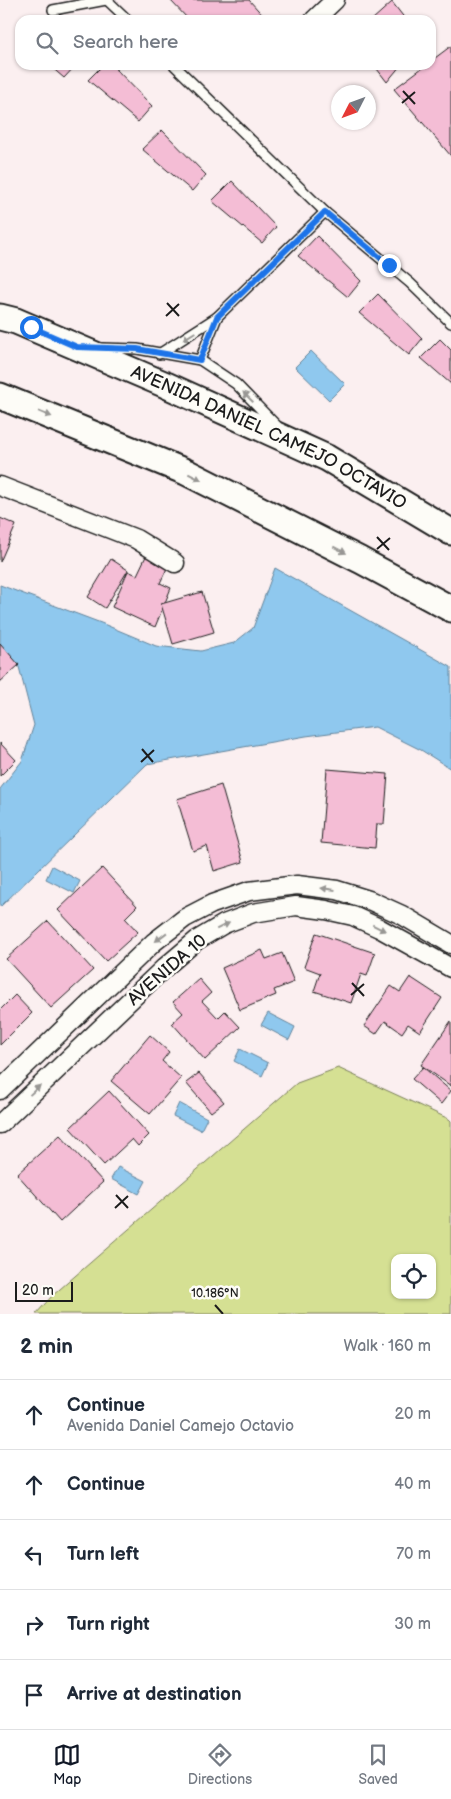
<!DOCTYPE html>
<html lang="en">
<head>
<meta charset="utf-8">
<style>
	body { margin:0; font-family:"Balsamiq Sans",sans-serif; background:#f2f2f3; color:#1f2937 }
	.controls { position:absolute; right:15px; bottom:15px; display:grid; overflow:hidden; border-radius:10px; box-shadow:0 1px 4px #0004 }
	.controls button { width:45px; height:45px; display:grid; place-items:center; padding:0; border:0; border-bottom:1px solid #e0e1e3; background:#fff; color:#1f2937; font:25px sans-serif }
	.compass { position:absolute; left:331px; top:85px; width:45px; height:45px; border-radius:50%; background:#fff; box-shadow:0 1px 4px #0004; rotate:228deg }
	.scale { position:absolute; left:15px; bottom:12px; width:58px; box-sizing:border-box; padding-left:5px; border:2px solid #1c1c1c; border-top:0; font-size:14px; line-height:18px; white-space:nowrap; color:#1c1c1c; -webkit-text-stroke:4px #fdfcf7; paint-order:stroke }
	.stop { position:absolute; width:15px; height:15px; margin:-11px; border:4px solid #1a73e8; border-radius:50%; background:#fff }
	.stop.end { background:#1a73e8; border-color:#fff; box-shadow:0 1px 5px #0008 }
	.list { margin:0; padding:0; list-style:none }
	h2 { display:flex; justify-content:space-between; align-items:center; height:65px; margin:0; padding:0 20px; font-size:21px }
	h2 small { font-size:16px; font-weight:400; color:#747a83 }
	.list li { display:grid; grid-template-columns:32px 1fr auto; gap:15px; align-items:center; box-sizing:border-box; height:70px; padding:0 20px; border-top:1px solid #e0e1e3 }
	.list b { display:block; font-size:19px; white-space:nowrap }
	.list p { margin:0; font-size:16px; white-space:nowrap; color:#747a83 }
	.list em { font-size:16px; font-style:normal; color:#747a83 }
	.icon { flex:none; width:28px; height:28px; fill:none; stroke:currentColor; stroke-width:2; stroke-linecap:round; stroke-linejoin:round }
	.map { position:relative; flex:none; width:451px; height:1314px; overflow:hidden }
	.search { position:absolute; background:#fff; box-shadow:0 1px 4px #0004; left:15px; right:15px; top:15px; height:55px; display:flex; align-items:center; gap:12px; box-sizing:border-box; padding:0 18px; border-radius:15px; color:#747a83; font-size:19px }
	.sheet { height:415px; background:#fff }
	nav { display:flex; justify-content:space-around; align-items:center; box-sizing:border-box; height:70px; border-top:1px solid #e0e1e3; background:#fff; font-size:14px; color:#747a83 }
	nav a { display:grid; justify-items:center; gap:2px }
	nav .on { color:#111827 }
	.map>svg:first-child { display:block }
	.green { fill:#d5e093; stroke:#787e58; fill-rule:evenodd }
	.water { fill:#8fc8ee; stroke:#61839a }
	.building { fill:#f4bdd5; stroke:#1c1c1c }
	.lines { fill:none; stroke-linecap:round; stroke-linejoin:round }
	.lane-casing { stroke:#1c1c1c; stroke-width:12 }
	.street-casing { stroke:#1c1c1c; stroke-width:21 }
	.secondary-casing { stroke:#1c1c1c; stroke-width:29 }
	.lane { stroke:#fdfcf7; stroke-width:9 }
	.street { stroke:#fdfcf7; stroke-width:18 }
	.secondary { stroke:#fdfcf7; stroke-width:25 }
	.oneway { fill:#989794 }
	.route { stroke:#1a73e8; stroke-width:6 }
	.ticks { fill:none; stroke:#1c1c1c; stroke-width:2 }
	.labels { text-anchor:middle; dominant-baseline:central; stroke-width:5; stroke-linejoin:round; paint-order:stroke }
	.street-label { font-size:18px; fill:#1c1c1c; stroke:#fdfcf7 }
	.ticks-label { font-size:12px; text-anchor:middle; fill:#1c1c1c; stroke:#fdfcf7; stroke-width:5; stroke-linejoin:round; paint-order:stroke }
</style>
</head>
<body>
<div class="map">
<svg width="451" height="1314" viewBox="0 0 451 1314">
	<rect width="100%" height="100%" fill="#fbeff0"/>
	<filter id="ink" filterUnits="userSpaceOnUse"><feTurbulence type="fractalNoise" baseFrequency=".02" numOctaves="2"/><feDisplacementMap in="SourceGraphic" scale="10" xChannelSelector="R" yChannelSelector="G"/><feConvolveMatrix kernelMatrix="1 2 1 2 8 2 1 2 1" color-interpolation-filters="sRGB"/></filter>
	<g filter="url(#ink)">
		<!-- green -->
		<path class="green" d="M338 1068 449 1119 451 1121V1314H36L52 1296 297 1083ZM395 1258H432V1295H395Z"/>
		<!-- water -->
		<g class="water">
			<path d="M311 351 345 384 329 400 295 367Z"/>
			<path d="M275 568 451 667V769L421 750 375 727 306 736 147 764 0 907V789L22 761 34 725 19 667 0 652V585L101 623 156 646 201 651 234 643 253 628Z"/>
			<path d="M52 866 80 881 74 893 46 879Z"/>
			<path d="M268 1013 295 1027 289 1040 261 1025Z"/>
			<path d="M240 1049 268 1063 262 1076 234 1061Z"/>
			<path d="M179 1103 207 1118 201 1130 173 1116Z"/>
			<path d="M118 1167 146 1181 139 1194 111 1179Z"/>
		</g>
		<!-- building -->
		<g class="building">
			<path d="M170 0H249L267 20H189Z"/>
			<path d="M392 2 406 20H372Z"/>
			<path d="M451 46V156L394 89 426 65H431V61Z"/>
			<path d="M49 65H76L64 78Z"/>
			<path d="M103 65H112L152 106 138 122 88 80Z"/>
			<path d="M374 65H401L387 82Z"/>
			<path d="M162 130 206 175 192 191 142 149Z"/>
			<path d="M232 181 276 227 262 243 212 201Z"/>
			<path d="M317 236 361 281 348 297 298 256Z"/>
			<path d="M378 294 422 339 409 355 359 313Z"/>
			<path d="M440 339 451 350V384L421 358Z"/>
			<path d="M0 518 16 525 0 562Z"/>
			<path d="M147 554 169 564 160 583 171 588 155 627 112 607 128 571 137 575Z"/>
			<path d="M111 559 128 570 105 608 88 597Z"/>
			<path d="M202 592 214 632 173 644 161 604Z"/>
			<path d="M0 643 19 665 0 682Z"/>
			<path d="M0 743 16 760 0 776Z"/>
			<path d="M327 769 388 774 384 824H377L375 848 321 843Z"/>
			<path d="M221 785 243 862 214 871 207 846 193 851 177 799Z"/>
			<path d="M102 868 137 906 125 918 138 932 106 961 58 910Z"/>
			<path d="M48 921 93 970 51 1008 6 959Z"/>
			<path d="M316 933 375 953 367 976 361 974 351 1003 314 991 320 973 304 967Z"/>
			<path d="M262 950 266 959 282 953 294 982 274 990 276 995 240 1010 222 968Z"/>
			<path d="M410 977 442 998 420 1032 408 1024 402 1033 385 1021 376 1034 364 1026 391 986 400 992Z"/>
			<path d="M199 979 211 993 202 1001 218 1018 225 1011 240 1027 205 1060 172 1023 183 1013 173 1002Z"/>
			<path d="M15 995 32 1013 0 1045V1010Z"/>
			<path d="M451 1021V1086L421 1065Z"/>
			<path d="M150 1035 169 1052 162 1061 181 1078 150 1114 111 1081Z"/>
			<path d="M423 1067 451 1091 441 1104 412 1079Z"/>
			<path d="M199 1073 224 1102 211 1112 186 1083Z"/>
			<path d="M109 1091 149 1135 138 1146 132 1139 104 1165 70 1128Z"/>
			<path d="M60 1135 103 1182 60 1222 17 1174Z"/>
		</g>
		<g class="lines">
			<defs>
				<g id="lane">
					<path d="M107 0 128 20"/>
					<path d="M53 10 106 0"/>
					<path d="M174 65 325 212 410 283 451 323"/>
					<path d="M101 348 137 349 200 360 236 384 277 426"/>
					<path d="M159 354 217 317 325 212"/>
					<path d="M200 360 217 317"/>
				</g>
				<g id="street">
					<path d="M314 20 335 0"/>
					<path d="M0 486 136 539 175 563"/>
					<path d="M0 1090 154 942 185 918 212 904 249 891 297 885 337 890 369 900 402 915 451 944"/>
					<path d="M0 1124 164 968 197 940 224 924 253 913 296 906 326 910 353 916 379 928 451 968"/>
				</g>
				<g id="secondary">
					<path id="s1" d="M0 317 16 321 166 385 327 458 451 532"/>
					<path d="M0 396 186 472 360 560 451 609"/>
				</g>
			</defs>
			<!-- lane casing -->
			<use href="#lane" class="lane-casing"/>
			<!-- street casing -->
			<use href="#street" class="street-casing"/>
			<!-- secondary casing -->
			<use href="#secondary" class="secondary-casing"/>
			<!-- lane -->
			<use href="#lane" class="lane"/>
			<!-- street -->
			<use href="#street" class="street"/>
			<!-- secondary -->
			<use href="#secondary" class="secondary"/>
		</g>
		<!-- one-way arrows -->
		<defs><path id="oneway-solid" d="M-6-.8H1V-3.2L6.5 0L1 3.2V.8H-6Z" transform="scale(1.25)"/></defs>
		<g class="oneway">
			<use href="#oneway-solid" transform="translate(189 336) rotate(148)"/>
			<use href="#oneway-solid" transform="translate(248 397) rotate(-135)"/>
			<use href="#oneway-solid" transform="translate(45 414) rotate(22)"/>
			<use href="#oneway-solid" transform="translate(195 477) rotate(27)"/>
			<use href="#oneway-solid" transform="translate(340 550) rotate(27)"/>
			<use href="#oneway-solid" transform="translate(328 889) rotate(-173)"/>
			<use href="#oneway-solid" transform="translate(223 926) rotate(-26)"/>
			<use href="#oneway-solid" transform="translate(379 928) rotate(26)"/>
			<use href="#oneway-solid" transform="translate(161 937) rotate(142)"/>
			<use href="#oneway-solid" transform="translate(35 1090) rotate(-43)"/>
		</g>
	</g>
	<g class="lines" filter="url(#ink)">
		<!-- route -->
		<path class="route" d="M31 327 77 347 137 349 200 360 217 317 325 212 389 265"/>
	</g>
	<!-- ticks -->
	<path class="ticks" d="M403 91 415 104M402 103 415 92M167 303 179 316M166 316 179 304M377 537 389 550M377 549 390 538M142 749 153 762M141 762 154 750M352 983 364 996M351 995 364 984M116 1195 128 1208M115 1208 128 1196M215 1305 223 1314"/>
	<g class="labels">
		<!-- street labels -->
		<g class="street-label">
			<text stroke="none"><textPath href="#s1" startOffset="295">AVENIDA DANIEL CAMEJO OCTAVIO</textPath></text>
			<text transform="translate(167 970) rotate(-41)">AVENIDA 10</text>
		</g>
	</g>
	<g class="ticks-label">
		<text x="215" y="1297">10.186°N</text>
	</g>
</svg>
<div class="controls">
<button><svg class="icon" aria-label="locate" viewBox="0 0 24 24"><circle cx="12" cy="12" r="6"/><path d="M12 2v4M12 18v4M2 12h4M18 12h4"/></svg></button>
</div>
<svg class="compass" viewBox="-18 -18 36 36"><path d="M0-13l5 13h-10z" fill="#e53935"/><path d="M0 13l5-13h-10z" fill="#747a83"/></svg>
<div class="scale">20 m</div>
<div class="stop" style="left:31px;top:327px"></div>
<div class="stop end" style="left:389px;top:265px"></div>
<div class="search"><svg class="icon" aria-label="search" viewBox="0 0 24 24"><circle cx="10" cy="10" r="6"/><path d="M15 15l6 6"/></svg>Search here</div>
</div>
<section class="sheet">
<h2>2 min<small>Walk · 160 m</small></h2>
<ul class="list">
<li><svg class="icon" aria-label="ahead" viewBox="0 0 24 24"><path d="M12 20V5M6 11l6-6 6 6"/></svg><div><b>Continue</b><p>Avenida Daniel Camejo Octavio</p></div><em>20 m</em></li>
<li><svg class="icon" aria-label="ahead" viewBox="0 0 24 24"><path d="M12 20V5M6 11l6-6 6 6"/></svg><div><b>Continue</b></div><em>40 m</em></li>
<li><svg class="icon" aria-label="left" viewBox="0 0 24 24"><path d="M17 20v-9H6M10 6l-5 5 5 5"/></svg><div><b>Turn left</b></div><em>70 m</em></li>
<li><svg class="icon" aria-label="right" viewBox="0 0 24 24"><path d="M7 20v-9h11M14 6l5 5-5 5"/></svg><div><b>Turn right</b></div><em>30 m</em></li>
<li><svg class="icon" aria-label="arrive" viewBox="0 0 24 24"><path d="M6 21V4h12l-3 4 3 4H6"/></svg><div><b>Arrive at destination</b></div></li>
</ul>
</section>
<nav>
<a class="on"><svg class="icon" aria-label="map" viewBox="0 0 24 24"><path d="M3 6l6-2 6 2 6-2v14l-6 2-6-2-6 2zM9 4v14M15 6v14"/></svg>Map</a>
<a><svg class="icon" aria-label="directions" viewBox="0 0 24 24"><path d="M12 3l9 9-9 9-9-9zM9 14v-3h6M13 9l2 2-2 2"/></svg>Directions</a>
<a><svg class="icon" aria-label="saved" viewBox="0 0 24 24"><path d="M7 4h10v16l-5-4-5 4z"/></svg>Saved</a>
</nav>
</body>
</html>
